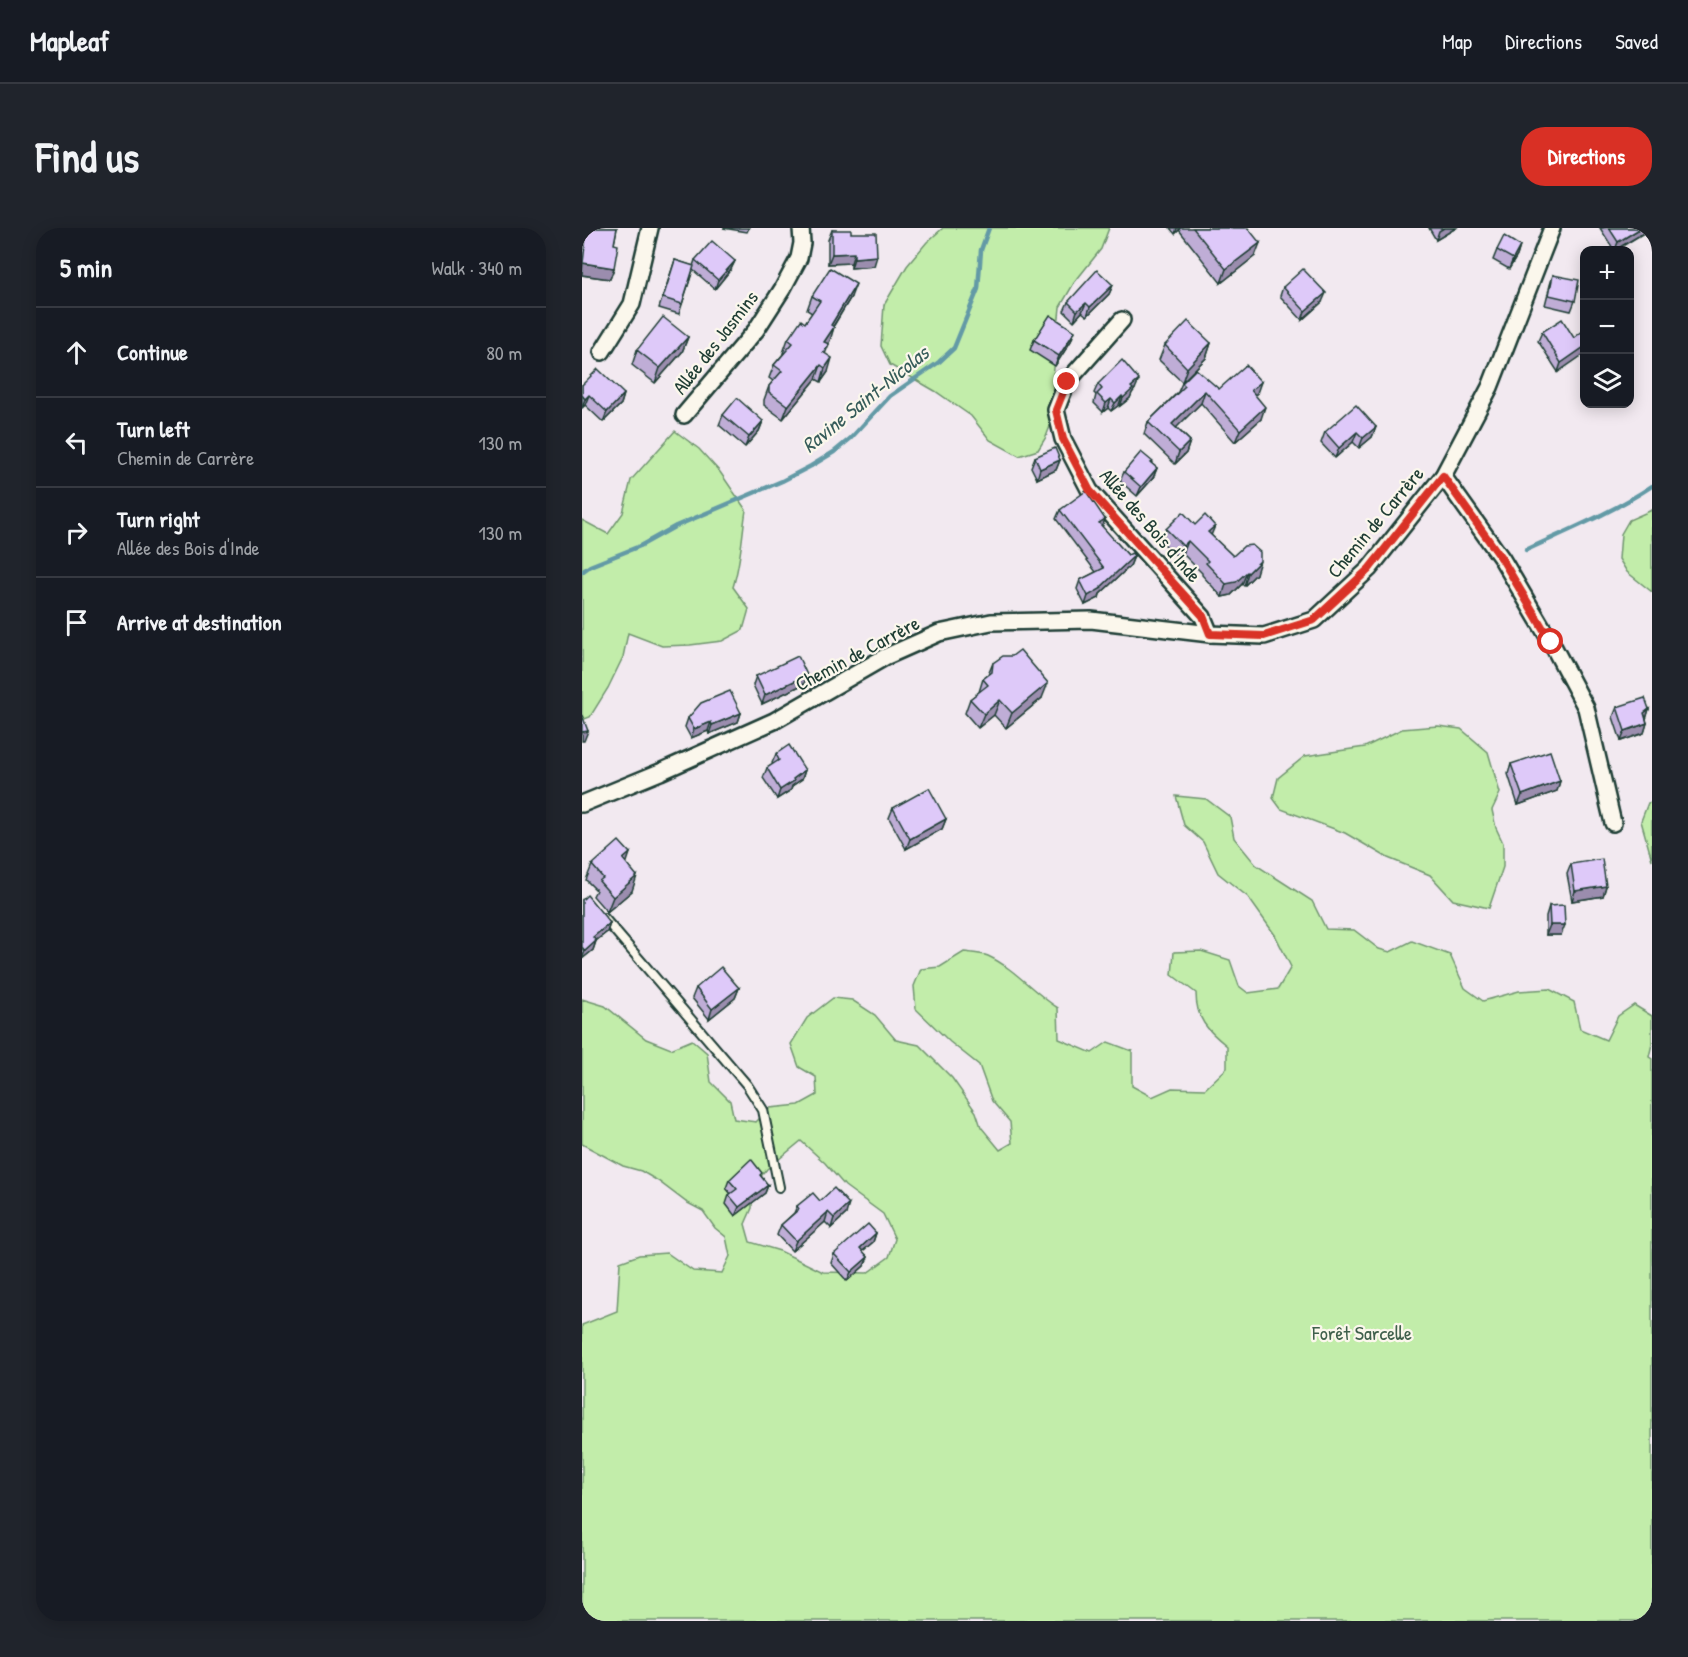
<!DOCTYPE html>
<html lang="en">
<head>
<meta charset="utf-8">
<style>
	body { margin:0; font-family:"Patrick Hand",sans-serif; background:#20242c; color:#f1f3f6 }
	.controls { position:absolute; right:18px; top:18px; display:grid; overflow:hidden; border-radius:12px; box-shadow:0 3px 15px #0003 }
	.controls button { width:54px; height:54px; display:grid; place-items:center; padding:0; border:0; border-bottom:2px solid #363941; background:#171b24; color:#f1f3f6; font:30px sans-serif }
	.stop { position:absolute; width:18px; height:18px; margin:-14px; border:4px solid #d93025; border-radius:50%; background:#fff }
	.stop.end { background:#d93025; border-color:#fff; box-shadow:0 2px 6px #0008 }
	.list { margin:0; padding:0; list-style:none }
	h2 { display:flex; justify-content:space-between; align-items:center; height:78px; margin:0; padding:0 24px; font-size:26px }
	h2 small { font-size:20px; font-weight:400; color:#9ea1a6 }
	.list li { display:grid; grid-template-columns:39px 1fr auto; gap:18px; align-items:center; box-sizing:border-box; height:90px; padding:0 24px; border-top:2px solid #363941 }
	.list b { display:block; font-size:22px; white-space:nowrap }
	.list p { margin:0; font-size:20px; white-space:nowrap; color:#9ea1a6 }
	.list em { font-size:20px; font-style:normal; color:#9ea1a6 }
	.icon { flex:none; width:33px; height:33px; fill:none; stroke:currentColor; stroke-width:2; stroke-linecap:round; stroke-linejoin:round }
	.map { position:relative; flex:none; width:1070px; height:1393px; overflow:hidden; border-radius:24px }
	header { display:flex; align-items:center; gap:36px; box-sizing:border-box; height:84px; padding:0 30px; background:#171b24; border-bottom:2px solid #363941 }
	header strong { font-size:28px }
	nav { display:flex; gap:33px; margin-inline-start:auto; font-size:21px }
	.intro { display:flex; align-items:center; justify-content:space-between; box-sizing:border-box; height:144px; padding:0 36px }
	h1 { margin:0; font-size:42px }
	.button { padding:15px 27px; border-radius:24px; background:#d93025; color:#fff; font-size:21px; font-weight:700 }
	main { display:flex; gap:36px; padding:0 36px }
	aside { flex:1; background:#171b24; border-radius:24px; box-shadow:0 3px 15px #0003 }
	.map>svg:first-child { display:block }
	.green { fill:#c2edaa; stroke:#70956f; stroke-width:1.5; fill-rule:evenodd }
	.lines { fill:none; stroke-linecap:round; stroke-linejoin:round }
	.stream { stroke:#639aa6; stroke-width:4.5 }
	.service-casing { stroke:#1f3d34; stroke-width:12 }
	.minor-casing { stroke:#1f3d34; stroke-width:20 }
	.service { stroke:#fbf7ec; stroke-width:8 }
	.minor { stroke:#fbf7ec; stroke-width:15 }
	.wall { fill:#bfadd6; stroke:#1f3d34; stroke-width:1.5 }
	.shaded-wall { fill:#9b8dae; stroke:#1f3d34; stroke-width:1.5 }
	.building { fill:#dec9f9; stroke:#1f3d34; stroke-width:1.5 }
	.route { stroke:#d93025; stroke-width:8 }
	.labels { text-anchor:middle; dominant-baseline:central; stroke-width:4.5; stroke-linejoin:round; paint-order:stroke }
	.street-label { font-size:20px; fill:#1f3d34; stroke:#fbf7ec }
	.park-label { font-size:20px; fill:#40604c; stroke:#fbf7ec }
	.water-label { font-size:21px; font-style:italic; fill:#365c5a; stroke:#fbf7ec }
</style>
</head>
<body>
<header>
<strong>Mapleaf</strong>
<nav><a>Map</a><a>Directions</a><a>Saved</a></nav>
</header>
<div class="intro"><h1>Find us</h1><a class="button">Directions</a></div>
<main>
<aside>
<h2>5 min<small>Walk · 340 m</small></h2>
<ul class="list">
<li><svg class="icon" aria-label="ahead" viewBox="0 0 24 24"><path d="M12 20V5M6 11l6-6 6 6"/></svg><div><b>Continue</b></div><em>80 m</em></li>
<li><svg class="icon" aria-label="left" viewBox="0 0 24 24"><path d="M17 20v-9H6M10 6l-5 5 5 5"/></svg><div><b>Turn left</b><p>Chemin de Carrère</p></div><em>130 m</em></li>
<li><svg class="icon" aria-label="right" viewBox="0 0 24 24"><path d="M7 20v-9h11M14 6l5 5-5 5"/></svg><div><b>Turn right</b><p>Allée des Bois d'Inde</p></div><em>130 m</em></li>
<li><svg class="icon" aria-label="arrive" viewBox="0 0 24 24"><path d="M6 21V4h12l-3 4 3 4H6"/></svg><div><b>Arrive at destination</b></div></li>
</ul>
</aside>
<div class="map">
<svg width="1070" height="1393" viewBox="0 0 1070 1393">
	<rect width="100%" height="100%" fill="#f2e9f0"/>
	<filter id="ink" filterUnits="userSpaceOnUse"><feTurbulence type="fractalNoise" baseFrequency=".0167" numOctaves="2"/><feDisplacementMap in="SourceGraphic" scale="12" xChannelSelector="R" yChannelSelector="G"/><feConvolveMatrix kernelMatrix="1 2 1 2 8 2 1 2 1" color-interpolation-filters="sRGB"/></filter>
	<g filter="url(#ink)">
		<!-- green -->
		<g class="green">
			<path d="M361 0H527L519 21 492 55 478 79 471 150 474 182 464 209 456 222 437 228 408 212 389 188 353 163 308 137 299 118 302 77 325 38 345 14Z"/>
			<path d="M93 203 117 221 138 244 164 282C160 307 159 334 151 359L167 381 161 402 140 413 108 417 80 418 46 405 41 429 26 460 8 489 0 492V292L26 306 41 285 49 252Z"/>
			<path d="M1070 282V364L1045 344 1037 331 1039 306 1047 292Z"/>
			<path d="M856 498 879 501 906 524 918 565 910 582 914 600 921 615V639L907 680 871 672 848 647 806 630 763 605 699 581 691 570 696 550 723 528 783 519 820 501Z"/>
			<path d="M594 568 624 571 648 589 652 610 674 637 730 673 744 701 772 702 797 721 808 724 830 713 868 727 883 760 901 773 937 763 967 761 992 774 998 801 1024 812 1036 788 1052 777 1070 788V816L1067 829 1070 831V1393H0V1097L35 1083 38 1034 57 1027 85 1025 111 1043 140 1045 148 1028 144 1009 133 1000 121 983 104 974 76 953 59 943 41 938 0 916V771L23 778 64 811 89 821 110 812 125 825 129 854 148 873 152 891 174 894 188 880 217 877 235 867 234 849 217 839 209 816 225 790 251 770 270 772 293 787 314 812 337 817 370 850 394 884 399 899 418 922 430 915 428 894 410 873 397 837 368 814 334 781 332 758 339 741 358 739 382 724C389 725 399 725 406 728 432 740 452 765 476 780L477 811 510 825 526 814 550 823V858L570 869 590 860 623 861 645 840V818C625 802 614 791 614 765L590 747 592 724 619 723 648 732 657 758 666 765 696 761 709 739 693 707 666 669 636 645 621 614 602 597ZM219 913 243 935 263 958 301 986 313 1011 307 1029 285 1045 241 1044 198 1023 168 1014 163 996 170 980V959L185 941Z"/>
			<path d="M1070 574V632L1059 593 1066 575Z"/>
		</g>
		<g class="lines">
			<!-- stream -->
			<g class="stream">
				<path d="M944 322C987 302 1031 284 1070 258"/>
				<path d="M0 344 8 338 58 318 94 298 200 253 229 238 252 224 269 210 308 168 357 134 372 120 396 61 399 22 407 0"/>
			</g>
			<defs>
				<path id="service" d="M22 690 165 857 181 882 197 959"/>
				<g id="minor">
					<path d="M540 92 485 154 474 182 481 211 508 263 621 389 628 406"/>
					<path d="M20 124 50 76 68 0"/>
					<path d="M102 187 174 102 201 60 217 30 220 15 219 0"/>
					<path d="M861 248 920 331 969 414 1004 480 1031 595"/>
					<path d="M0 576 78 544 192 493 303 429 357 405 409 394 509 392 628 406 682 408 732 392 787 341 861 248 908 159 970 0"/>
				</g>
			</defs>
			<!-- service casing -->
			<use href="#service" class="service-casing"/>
			<!-- minor casing -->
			<use href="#minor" class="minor-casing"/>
			<!-- service -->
			<use href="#service" class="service"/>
			<!-- minor -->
			<use href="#minor" class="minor"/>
		</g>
		<!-- wall -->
		<g class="wall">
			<path d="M2 0H35L32 16V40L28 51 0 47V18Z"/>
			<path d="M141 0H167L165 4Z"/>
			<path d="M588 0H648L673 28 639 55 597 2 593 6Z"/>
			<path d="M847 0H874L854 12Z"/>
			<path d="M1018 0H1070L1034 22H1032Z"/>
			<path d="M250 2 269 5 292 38 269 40V35L246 36V12Z"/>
			<path d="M938 18 935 28 927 41 911 32 915 22Z"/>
			<path d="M93 32 111 38 113 32 153 33 149 41 133 61 111 42 97 86 77 80Z"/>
			<path d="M971 47 993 73 989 83 963 77 968 57Z"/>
			<path d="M531 57 527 66 505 88 500 84 492 93 482 83 486 74Z"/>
			<path d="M701 59 740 74 720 92 698 68Z"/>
			<path d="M230 68 269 69 251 99H252L246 116H247L243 126 246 144 239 154 234 151 201 191 182 177V172L187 158 191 153 187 150 192 137 202 125H201L206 111 223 95 230 85 225 82Z"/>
			<path d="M960 104 992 110 976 144 956 113Z"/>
			<path d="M106 109 100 124 73 155 50 137 55 122Z"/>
			<path d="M452 112 489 113 473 138 448 122Z"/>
			<path d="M629 115 624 130 600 154 577 132 583 117Z"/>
			<path d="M600 155 637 161 675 165 673 167 679 191 653 214 619 175 594 199 608 213 604 225 593 236 562 206 566 194 596 164Z"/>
			<path d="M516 156 553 161 550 165 548 170 538 178 537 177 529 183 526 180 521 184 512 175 514 167 512 165Z"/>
			<path d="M0 157 42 166 39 176 21 194 3 177 0 180Z"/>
			<path d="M141 187 181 193 177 203 163 219 137 197Z"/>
			<path d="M794 199 790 209 777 220 771 214 753 230 739 215 743 204Z"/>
			<path d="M453 229 478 232 474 242 455 251 449 239Z"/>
			<path d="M570 236 575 240 571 250 555 268 538 253 542 244Z"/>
			<path d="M478 282 523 291 520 299 546 327 552 328 548 338 518 366 517 370 503 377 495 361 498 352 514 344 474 291Z"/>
			<path d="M613 297 629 307 651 328 674 346 662 358 660 356 649 367 640 369 620 347V345L601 326 597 330 579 313 584 301Z"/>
			<path d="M411 435 460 470 424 500 412 487 396 500 383 485 388 471 397 464 401 451 406 447Z"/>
			<path d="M174 448 222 456 180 476 171 457Z"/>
			<path d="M1035 479 1067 481 1064 491 1065 495 1062 505 1039 513 1031 489Z"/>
			<path d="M159 485 156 494 127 506 126 503 109 510 103 499 106 490Z"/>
			<path d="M194 526 223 542 220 551 210 558 209 562 195 571 181 550 185 540 191 536 190 535Z"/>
			<path d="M929 536 978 553 975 563 936 577 926 546Z"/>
			<path d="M311 580 364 591 360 601 324 621 307 590Z"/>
			<path d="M44 635 50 663 25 684 11 668 14 662 4 652 10 637Z"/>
			<path d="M989 636 1024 658 1021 668 990 673 985 646Z"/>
			<path d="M0 672 28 695 25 704 14 713 11 722 0 731Z"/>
			<path d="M967 678 979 707H964V688Z"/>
			<path d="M114 760H157L153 770 127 791 110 770Z"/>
			<path d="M179 948 186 957 183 965 153 988 144 976 147 967 149 966 144 960 147 952Z"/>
			<path d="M238 973 264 986 249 1000 243 994 210 1023 195 1007 199 997 212 985 215 978Z"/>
			<path d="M294 1005 291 1014 280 1023 286 1029 282 1038 265 1053 249 1035 252 1026Z"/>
		</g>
		<!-- shaded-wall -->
		<g class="shaded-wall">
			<path d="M595 0H598L597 2 593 6Z"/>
			<path d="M862 0H874L854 12 857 3Z"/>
			<path d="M1059 0H1070L1033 22 1036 14Z"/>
			<path d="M678 15 673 28 639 55 644 41Z"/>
			<path d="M938 18 935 28 927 41 931 31Z"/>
			<path d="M272 25 269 35 246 36 250 26Z"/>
			<path d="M295 28 292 38 269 40 272 30Z"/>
			<path d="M153 33 149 41 133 61 136 52Z"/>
			<path d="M1 35 32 40 28 51 0 47Z"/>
			<path d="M274 56 269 69 244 110 249 97Z"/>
			<path d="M531 57 527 66 505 88 508 79Z"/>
			<path d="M744 65 740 74 720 92 723 83Z"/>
			<path d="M504 75 500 84 492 93 495 83Z"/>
			<path d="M252 99 248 113 238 127 242 114Z"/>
			<path d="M493 103 489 113 473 138 477 128Z"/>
			<path d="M106 109 100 124 73 155 78 140Z"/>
			<path d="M629 115 624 130 600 154 605 140Z"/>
			<path d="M1002 119V126L976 144 979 135Z"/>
			<path d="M250 130 246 144 239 154 243 140Z"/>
			<path d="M239 137 234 151 201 191 206 178Z"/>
			<path d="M557 152 553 161 550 165 548 170 538 178 541 170 549 159Z"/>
			<path d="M679 154 675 165 665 174 669 162Z"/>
			<path d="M623 163 619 175 586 208 590 196Z"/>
			<path d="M42 166 39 176 21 194 25 184Z"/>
			<path d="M7 167 3 177 0 180 3 171Z"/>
			<path d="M540 168 537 177 529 183 533 175Z"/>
			<path d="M529 171 526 180 521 184 524 175Z"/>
			<path d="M683 179 679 191 653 214 658 202Z"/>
			<path d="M181 193 177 203 163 219 167 209Z"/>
			<path d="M794 199 790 209 777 220 781 210Z"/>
			<path d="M775 204 771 214 753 230 757 220Z"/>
			<path d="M608 213 604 225 593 236 597 224Z"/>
			<path d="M478 232 474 242 455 251 458 241Z"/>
			<path d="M575 240 571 250 555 268 559 259Z"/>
			<path d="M523 291 520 300 517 295Z"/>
			<path d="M633 298 628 310 626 304Z"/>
			<path d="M606 313 601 326 597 330 601 318Z"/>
			<path d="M552 328 548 338 518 366 517 370 503 377 506 368 519 359Z"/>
			<path d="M678 333 674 346 662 358 666 345Z"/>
			<path d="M665 344 660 356 649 367 640 369 644 356Z"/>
			<path d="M225 447 222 456 180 476 183 467Z"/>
			<path d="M466 455 460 470 424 500 430 485Z"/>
			<path d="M418 472 412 487 396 500 402 486Z"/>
			<path d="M1067 481 1064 491 1062 485Z"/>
			<path d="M159 485 156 494 127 506 130 497Z"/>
			<path d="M129 494 126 503 109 510 112 501Z"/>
			<path d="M1065 495 1062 505 1039 513 1043 503Z"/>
			<path d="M6 503 2 513H0V504Z"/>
			<path d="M223 542 220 551 210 558 209 562 195 571 198 562 211 551Z"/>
			<path d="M978 553 975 563 936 577 940 567Z"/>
			<path d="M364 591 360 601 324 621 328 611Z"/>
			<path d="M48 625 43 640 41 631Z"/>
			<path d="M55 648 50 663 25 684 31 669Z"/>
			<path d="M1024 658 1021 668 990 673 993 663Z"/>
			<path d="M28 695 25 704 8 717 11 709Z"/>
			<path d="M968 697H983L979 707H964Z"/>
			<path d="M14 713 11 722 0 731 3 723Z"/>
			<path d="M157 760 153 770 127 791 130 781Z"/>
			<path d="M186 957 183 965 153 988 157 979Z"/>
			<path d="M267 976 264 986 249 1000 252 990Z"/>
			<path d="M246 984 243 994 210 1023 214 1013Z"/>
			<path d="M294 1005 291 1014 274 1029 278 1020Z"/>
			<path d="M286 1029 282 1038 265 1053 269 1044Z"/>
		</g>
		<!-- building -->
		<g class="building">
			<path d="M5 0H35L32 16 36 17 32 40 1 35Z"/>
			<path d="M611 0H648L649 1 650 0H666L678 15 644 41Z"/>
			<path d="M1027 0H1059L1036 14Z"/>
			<path d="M250 2H269V5H294L295 28 272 30V25L250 26Z"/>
			<path d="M922 8 938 18 931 31 915 22Z"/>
			<path d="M130 13 153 33 136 52 113 32Z"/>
			<path d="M93 32 112 38 100 76 81 70Z"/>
			<path d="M248 40 274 56 249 97 252 99 242 114 247 116 241 124 250 130 243 140 239 137 206 178 187 164V158L200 143 192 137 211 115 206 111 219 92 223 95 238 73 230 68Z"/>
			<path d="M721 41 744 65 723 83 701 59Z"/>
			<path d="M515 42 531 57 508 79 504 75 495 83 486 74Z"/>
			<path d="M971 47 997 52 993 73 967 67Z"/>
			<path d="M468 87 493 103 477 128 452 112Z"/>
			<path d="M81 89 106 109 78 140 55 122Z"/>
			<path d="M980 91 992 110 1002 102V119L979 135 960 104Z"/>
			<path d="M606 93 629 115 605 140 583 117Z"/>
			<path d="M540 132 557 152 549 159 551 161 541 170 540 168 533 175 529 171 524 175 515 166 520 161 516 156Z"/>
			<path d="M664 137 679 154 669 162 683 179 658 202 623 163 590 196 608 213 597 224 566 194 603 158 600 155 614 141 637 161Z"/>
			<path d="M16 141 42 166 25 184 7 167 3 171 0 167V157Z"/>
			<path d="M155 170 181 193 167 209 141 187Z"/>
			<path d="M774 177 794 199 781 210 775 204 757 220 743 204Z"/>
			<path d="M473 220 478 232 458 241 453 229Z"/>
			<path d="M559 224 571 234 569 235 575 240 559 259 542 244Z"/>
			<path d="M504 263 523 291 517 295 546 327 550 325 552 328 519 359 520 360 506 368 498 352 522 340 478 282Z"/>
			<path d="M601 284 613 297 623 287 633 298 626 304 651 328 662 318 670 317 678 324V333L666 345 665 344 654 354 644 356 624 335 626 333 606 313 601 318 584 301Z"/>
			<path d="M438 422 466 455 430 485 418 472 402 486 388 471 406 457 401 451 410 444 411 435 421 428H430Z"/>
			<path d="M216 428 225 447 183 467 174 448Z"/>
			<path d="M148 463 159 485 130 497 129 494 112 501 106 490 119 475Z"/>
			<path d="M1063 470 1067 481 1062 485 1065 495 1043 503 1035 479Z"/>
			<path d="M0 487 6 503 0 504Z"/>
			<path d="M207 517 223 542 211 551 212 553 198 562 185 540 197 532 194 526Z"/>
			<path d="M968 523 978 553 940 567 929 536Z"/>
			<path d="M347 560 364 591 328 611 311 580Z"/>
			<path d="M37 613 48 625 41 631 55 648 31 669 17 653 21 650 10 637Z"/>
			<path d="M1020 631 1024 658 993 663 989 636Z"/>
			<path d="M5 667 28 695 11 709 14 713 3 723 0 719V672Z"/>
			<path d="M982 677 983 697H968L967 678Z"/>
			<path d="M139 739 157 760 130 781 114 760Z"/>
			<path d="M169 931 180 945 178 947 186 957 157 979 147 967 155 961 147 952Z"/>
			<path d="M252 960 267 976 252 990 246 984 214 1013 199 997 217 981 215 978 231 965 238 973Z"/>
			<path d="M286 996 294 1005 278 1020 286 1029 269 1044 252 1026Z"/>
		</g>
	</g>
	<g class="lines" filter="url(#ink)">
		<!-- route -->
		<path class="route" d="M485 154 474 182 481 211 508 263 621 388 628 406 682 408 732 392 787 341 861 248 920 331 969 414"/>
	</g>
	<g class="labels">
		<!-- street labels -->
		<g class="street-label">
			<text transform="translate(133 114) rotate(-52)">Allée des Jasmins</text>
			<text transform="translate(793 294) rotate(-50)">Chemin de Carrère</text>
			<text transform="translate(569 297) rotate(49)">Allée des Bois d'Inde</text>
			<text transform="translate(275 425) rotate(-28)">Chemin de Carrère</text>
		</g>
		<!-- park labels -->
		<g class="park-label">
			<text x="780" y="1104">Forêt Sarcelle</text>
		</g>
		<!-- water labels -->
		<g class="water-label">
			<text transform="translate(283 171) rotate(-39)">Ravine Saint-Nicolas</text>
		</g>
	</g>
</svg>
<div class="controls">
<button>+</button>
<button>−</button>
<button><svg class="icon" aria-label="layers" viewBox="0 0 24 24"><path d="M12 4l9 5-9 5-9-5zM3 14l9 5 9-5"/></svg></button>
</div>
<div class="stop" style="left:969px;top:414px"></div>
<div class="stop end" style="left:485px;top:154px"></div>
</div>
</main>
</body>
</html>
